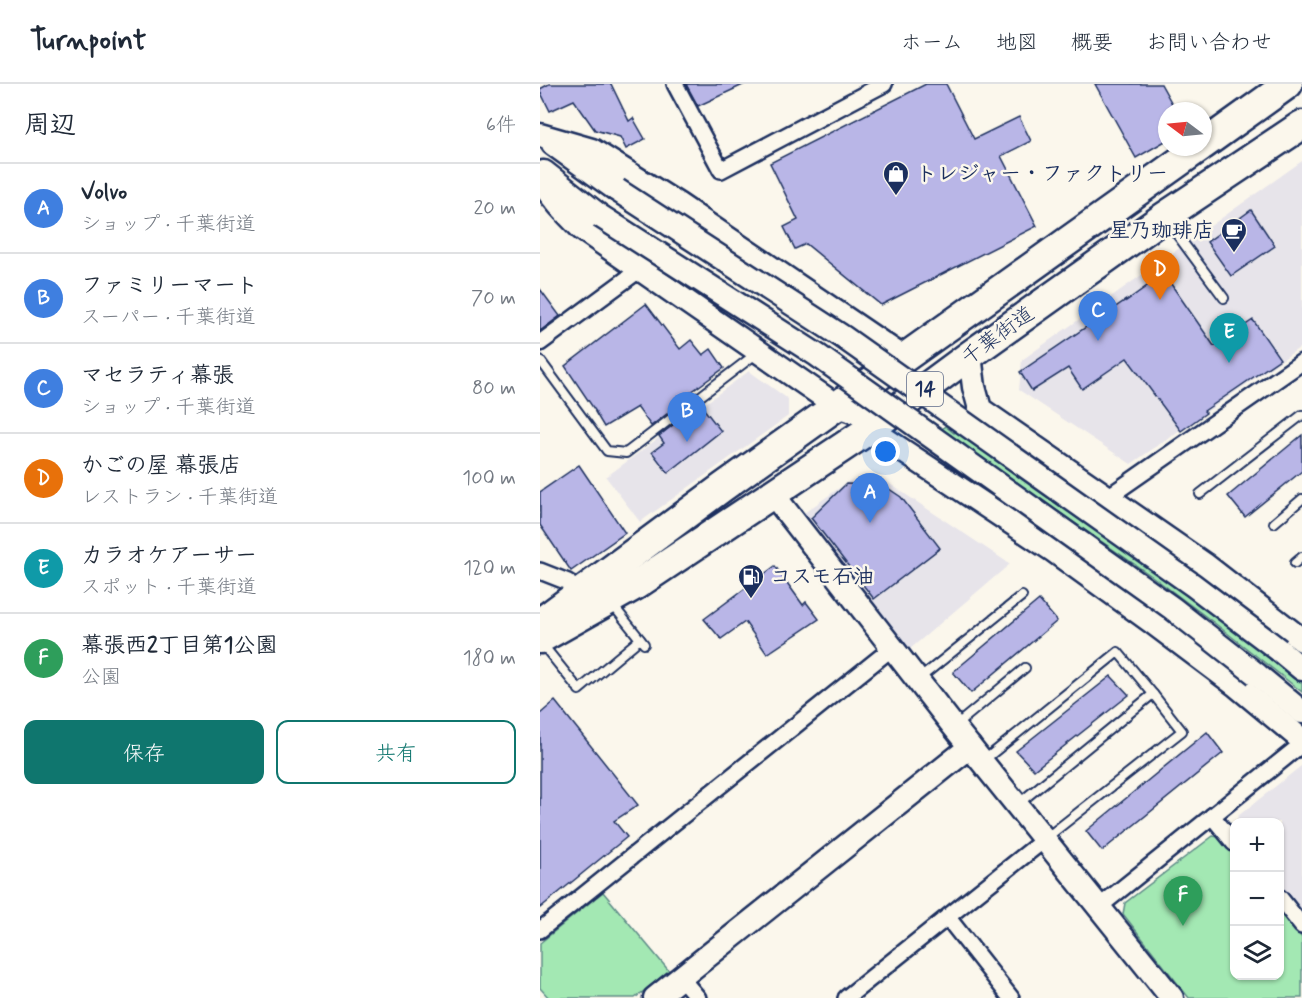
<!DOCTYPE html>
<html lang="ja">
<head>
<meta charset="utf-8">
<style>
	body { margin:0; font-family:Mynerve,"Klee One",sans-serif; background:#f2f2f3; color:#1f2937 }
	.controls { position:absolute; right:18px; bottom:18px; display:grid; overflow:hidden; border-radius:12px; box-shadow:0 2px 4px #0004 }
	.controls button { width:54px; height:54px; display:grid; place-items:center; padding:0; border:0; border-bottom:2px solid #e0e1e3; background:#fff; color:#1f2937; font:30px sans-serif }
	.compass { position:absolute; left:618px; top:18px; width:54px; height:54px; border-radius:50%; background:#fff; box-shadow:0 2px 4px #0004; rotate:286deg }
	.you { position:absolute; left:346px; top:368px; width:21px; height:21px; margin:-15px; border:4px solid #fff; border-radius:50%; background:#1a73e8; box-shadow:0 0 0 9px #1a73e833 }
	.badge { display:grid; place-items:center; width:39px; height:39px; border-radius:50%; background:#0f766e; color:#fff; font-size:20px; font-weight:700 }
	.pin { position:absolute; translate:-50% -50px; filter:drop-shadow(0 2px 3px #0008) }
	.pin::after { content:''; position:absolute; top:32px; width:21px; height:18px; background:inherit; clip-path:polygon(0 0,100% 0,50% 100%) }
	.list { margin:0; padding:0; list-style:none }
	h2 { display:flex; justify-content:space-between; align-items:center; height:78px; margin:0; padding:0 24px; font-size:26px }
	h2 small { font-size:20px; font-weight:400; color:#747a83 }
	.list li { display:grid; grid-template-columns:39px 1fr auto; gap:18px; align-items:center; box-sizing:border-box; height:90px; padding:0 24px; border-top:2px solid #e0e1e3 }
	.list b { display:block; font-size:22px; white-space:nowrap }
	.list p { margin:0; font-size:20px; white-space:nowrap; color:#747a83 }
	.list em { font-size:20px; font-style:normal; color:#747a83 }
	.actions { display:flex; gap:12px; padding:18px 24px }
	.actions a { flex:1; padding:14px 0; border:2px solid #0f766e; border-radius:12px; text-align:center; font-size:21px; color:#0f766e }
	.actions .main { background:#0f766e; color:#fff }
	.icon { flex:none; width:33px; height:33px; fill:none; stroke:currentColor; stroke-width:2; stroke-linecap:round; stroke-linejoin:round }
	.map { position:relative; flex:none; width:762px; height:914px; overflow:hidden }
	header { display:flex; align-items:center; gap:36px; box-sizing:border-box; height:84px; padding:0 30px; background:#fff; border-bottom:2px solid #e0e1e3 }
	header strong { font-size:28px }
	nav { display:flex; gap:33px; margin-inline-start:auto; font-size:21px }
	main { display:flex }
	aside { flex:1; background:#fff }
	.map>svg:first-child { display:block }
	.built { fill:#e7e4ea }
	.green { fill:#a3e8b3; stroke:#5f8c88; stroke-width:1.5 }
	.building { fill:#b9b6e7; stroke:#1b2f5e; stroke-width:1.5 }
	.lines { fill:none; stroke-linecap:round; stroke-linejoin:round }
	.lane-casing { stroke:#1b2f5e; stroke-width:12 }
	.street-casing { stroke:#1b2f5e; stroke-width:20 }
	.secondary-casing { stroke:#1b2f5e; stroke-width:27 }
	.highway-casing { stroke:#1b2f5e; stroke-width:33 }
	.lane { stroke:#fbf7ec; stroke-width:8 }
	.street { stroke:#fbf7ec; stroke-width:15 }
	.secondary { stroke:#fbf7ec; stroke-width:22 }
	.highway { stroke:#fbf7ec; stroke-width:28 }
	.secondary-bridge-casing { stroke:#1b2f5e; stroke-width:27; stroke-linecap:butt }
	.secondary-bridge { stroke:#fbf7ec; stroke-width:22 }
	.labels { text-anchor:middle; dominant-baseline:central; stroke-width:5; stroke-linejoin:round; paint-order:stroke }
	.shield { fill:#fbf7ec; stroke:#5e6b89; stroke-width:1.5 }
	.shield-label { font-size:20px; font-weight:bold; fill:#1b2f5e }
	.poi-label { font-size:21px; font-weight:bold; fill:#1b2f5e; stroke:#fbf7ec; text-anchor:start }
	.street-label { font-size:21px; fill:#1b2f5e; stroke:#fbf7ec }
</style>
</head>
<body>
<header>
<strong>Turnpoint</strong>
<nav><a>ホーム</a><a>地図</a><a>概要</a><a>お問い合わせ</a></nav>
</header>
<main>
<aside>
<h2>周辺<small>6件</small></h2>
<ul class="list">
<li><span class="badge" style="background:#3f7fe0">A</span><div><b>Volvo</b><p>ショップ · 千葉街道</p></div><em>20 m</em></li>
<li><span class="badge" style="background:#3f7fe0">B</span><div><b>ファミリーマート</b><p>スーパー · 千葉街道</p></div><em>70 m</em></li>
<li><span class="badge" style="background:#3f7fe0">C</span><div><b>マセラティ幕張</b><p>ショップ · 千葉街道</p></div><em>80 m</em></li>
<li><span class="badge" style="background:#e8710a">D</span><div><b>かごの屋 幕張店</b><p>レストラン · 千葉街道</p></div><em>100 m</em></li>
<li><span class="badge" style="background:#0f9aa8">E</span><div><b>カラオケアーサー</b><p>スポット · 千葉街道</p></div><em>120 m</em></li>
<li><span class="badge" style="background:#2e9e5b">F</span><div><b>幕張西2丁目第1公園</b><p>公園</p></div><em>180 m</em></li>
</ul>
<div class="actions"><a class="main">保存</a><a>共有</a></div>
</aside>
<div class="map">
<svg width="762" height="914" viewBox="0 0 762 914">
	<rect width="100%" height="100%" fill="#fbf7ec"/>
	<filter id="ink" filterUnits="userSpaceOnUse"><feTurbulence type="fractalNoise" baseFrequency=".0167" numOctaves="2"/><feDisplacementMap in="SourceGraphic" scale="12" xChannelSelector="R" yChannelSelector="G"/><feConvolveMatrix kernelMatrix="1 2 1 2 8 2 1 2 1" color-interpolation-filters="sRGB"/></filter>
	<g filter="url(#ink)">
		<!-- built -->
		<g class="built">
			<path d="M762 77V262L591 380 479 306 482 276Z"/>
			<path d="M209 287 248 315V332L100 438 66 393Z"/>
			<path d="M341 394 470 480 370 565 264 429 309 397Z"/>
			<path d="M761 682 762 683V828L740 800V738H696L698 732Z"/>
		</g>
		<!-- green -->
		<g class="green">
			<path d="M405 342 414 349 417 347 549 437 687 536 762 596V608L673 538 613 493 410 353 411 351 402 345Z"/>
			<path d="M673 752 684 754 694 768V892H740V825L762 854V914H649L583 830 585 819Z"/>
			<path d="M63 808 129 887 95 914H9L0 904V859Z"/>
		</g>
		<!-- building -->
		<g class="building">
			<path d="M9 0H71L89 37 93 34 105 55 86 65 80 53 55 46 34 16 10 27 0 7V5Z"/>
			<path d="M146 0H205L158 22Z"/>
			<path d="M386 0H406L434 55 479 33 491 57 461 72 497 142 341 221 266 160 255 165 244 143 258 136 230 79Z"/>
			<path d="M555 0H621L636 27H627V56L596 74Z"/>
			<path d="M711 126 735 162 691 192 667 158Z"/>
			<path d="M624 190 674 262 713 236 740 275 664 327 666 329 641 347 587 274 542 305 528 284 492 307 480 288 586 216V217Z"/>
			<path d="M0 205 20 232 0 247Z"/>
			<path d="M106 220 140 265 151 256 163 271 171 265 184 284 151 308 153 310 111 342 97 323 64 343 55 328H56L25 282Z"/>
			<path d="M160 320 181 347 128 389 112 368 124 359 119 352Z"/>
			<path d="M762 351V387L705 433 688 412Z"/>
			<path d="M39 381 85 449 31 487 0 441V408Z"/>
			<path d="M306 400 343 401 361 413 400 464 334 515 271 434Z"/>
			<path d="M235 482 263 521 266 518 279 535 227 570 205 538 181 555 164 535Z"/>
			<path d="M499 516 517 537 431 609 413 588Z"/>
			<path d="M571 592 589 611 494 686 476 667Z"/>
			<path d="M15 617 98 721 74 737 87 753 0 824V630Z"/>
			<path d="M667 648 683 669 562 767 546 747Z"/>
		</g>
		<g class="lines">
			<defs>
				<g id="lane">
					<path d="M627 137 684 214"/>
					<path d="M0 276 67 367 86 369 217 269"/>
					<path d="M660 410 762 331"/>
					<path d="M734 439 762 415"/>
					<path d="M755 479 762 473"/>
					<path d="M72 520 104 560"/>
					<path d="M3 561 36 602"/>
					<path d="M379 595 482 512"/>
					<path d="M39 606 100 555"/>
					<path d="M415 642 485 584"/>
					<path d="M443 677 578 568 613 610 642 647 506 754"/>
					<path d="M478 720 613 610"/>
				</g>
				<g id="street">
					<path d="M135 0 181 86 344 0"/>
					<path d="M0 259 99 186"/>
					<path d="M568 413 762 278"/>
					<path d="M0 487 28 498"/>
					<path d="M672 732 694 759"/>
					<path d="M740 814 762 842"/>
					<path d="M559 823 762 660"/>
					<path d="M408 834 471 914"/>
					<path d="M0 846 352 564"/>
					<path d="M141 894 158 914"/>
					<path d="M306 914 505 755"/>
				</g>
				<g id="secondary">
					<path d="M0 51 52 66 139 121 364 274"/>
					<path d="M13 60 77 106"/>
					<path d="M4 88 60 132"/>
					<path d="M0 95C11 114 26 129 42 145L297 322 315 328 333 327 359 322"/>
					<path d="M430 271 434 303 440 325 664 480 762 556"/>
					<path d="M330 345 514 467 612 538 697 602 762 656"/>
					<path d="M232 409 414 643 632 914"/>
					<path d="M739 566 762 585"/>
					<path d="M716 590 762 628"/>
					<path d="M115 914 430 663"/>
				</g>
				<g id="highway">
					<path d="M663 61 748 0"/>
					<path d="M6 534 183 403 660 63"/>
					<path d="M0 555 96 501 330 345 430 271 624 133 762 41"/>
				</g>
			</defs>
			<!-- lane casing -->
			<use href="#lane" class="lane-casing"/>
			<!-- street casing -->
			<use href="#street" class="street-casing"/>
			<!-- secondary casing -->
			<use href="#secondary" class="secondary-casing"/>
			<!-- highway casing -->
			<use href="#highway" class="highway-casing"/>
			<!-- lane -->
			<use href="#lane" class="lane"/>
			<!-- street -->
			<use href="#street" class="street"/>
			<!-- secondary -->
			<use href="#secondary" class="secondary"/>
			<!-- highway -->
			<use href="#highway" class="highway"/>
			<defs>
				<g id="secondary-bridge">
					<path d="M77 106 303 253 653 501 739 566"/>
					<path d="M60 132 277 271 632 524 716 590"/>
				</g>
			</defs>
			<!-- secondary-bridge casing -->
			<use href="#secondary-bridge" class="secondary-bridge-casing"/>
			<!-- secondary-bridge -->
			<use href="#secondary-bridge" class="secondary-bridge"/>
		</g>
	</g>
	<!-- icons -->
	<defs>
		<symbol id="shop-pin" viewBox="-11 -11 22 30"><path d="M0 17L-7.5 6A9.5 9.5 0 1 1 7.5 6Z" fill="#1b2f5e" stroke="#fbf7ec"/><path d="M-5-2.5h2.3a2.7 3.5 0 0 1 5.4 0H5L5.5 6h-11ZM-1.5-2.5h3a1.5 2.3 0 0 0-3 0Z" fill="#fff"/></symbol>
		<symbol id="cafe-pin" viewBox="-11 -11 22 30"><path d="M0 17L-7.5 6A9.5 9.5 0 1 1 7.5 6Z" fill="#1b2f5e" stroke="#fbf7ec"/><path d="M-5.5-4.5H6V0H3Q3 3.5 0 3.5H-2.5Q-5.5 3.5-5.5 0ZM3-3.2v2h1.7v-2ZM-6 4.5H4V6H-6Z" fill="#fff"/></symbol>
		<symbol id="fuel-pin" viewBox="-11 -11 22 30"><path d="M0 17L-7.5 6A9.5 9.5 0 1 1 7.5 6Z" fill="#1b2f5e" stroke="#fbf7ec"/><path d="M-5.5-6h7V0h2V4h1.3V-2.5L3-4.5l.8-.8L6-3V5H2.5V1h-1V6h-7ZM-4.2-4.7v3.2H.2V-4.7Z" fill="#fff"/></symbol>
	</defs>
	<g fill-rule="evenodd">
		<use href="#shop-pin" x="341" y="75" width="30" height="40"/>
		<use href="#cafe-pin" x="679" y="132" width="30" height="40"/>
		<use href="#fuel-pin" x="196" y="478" width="30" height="40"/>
	</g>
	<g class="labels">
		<!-- shield labels -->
		<rect class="shield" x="367" y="288" width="36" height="34" rx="4.5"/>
		<g class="shield-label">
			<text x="385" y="305">14</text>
		</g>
		<!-- poi labels -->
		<g class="poi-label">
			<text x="376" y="90">トレジャー・ファクトリー</text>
			<text x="674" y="147" text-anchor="end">星乃珈琲店</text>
			<text x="230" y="493">コスモ石油</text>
		</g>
		<!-- street labels -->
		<g class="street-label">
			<text transform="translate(458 252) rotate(-36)">千葉街道</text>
		</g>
	</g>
</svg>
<div class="controls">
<button>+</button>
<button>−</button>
<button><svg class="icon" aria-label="layers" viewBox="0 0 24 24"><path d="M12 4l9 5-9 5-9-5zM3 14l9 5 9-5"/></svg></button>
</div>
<svg class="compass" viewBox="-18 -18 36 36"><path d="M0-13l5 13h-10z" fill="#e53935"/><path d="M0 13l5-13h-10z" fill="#747a83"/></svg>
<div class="you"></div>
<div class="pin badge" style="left:330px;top:439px;background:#3f7fe0">A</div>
<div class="pin badge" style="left:147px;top:358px;background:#3f7fe0">B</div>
<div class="pin badge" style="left:558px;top:257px;background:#3f7fe0">C</div>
<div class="pin badge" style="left:620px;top:216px;background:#e8710a">D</div>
<div class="pin badge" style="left:689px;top:279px;background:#0f9aa8">E</div>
<div class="pin badge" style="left:643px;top:842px;background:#2e9e5b">F</div>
</div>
</main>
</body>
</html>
